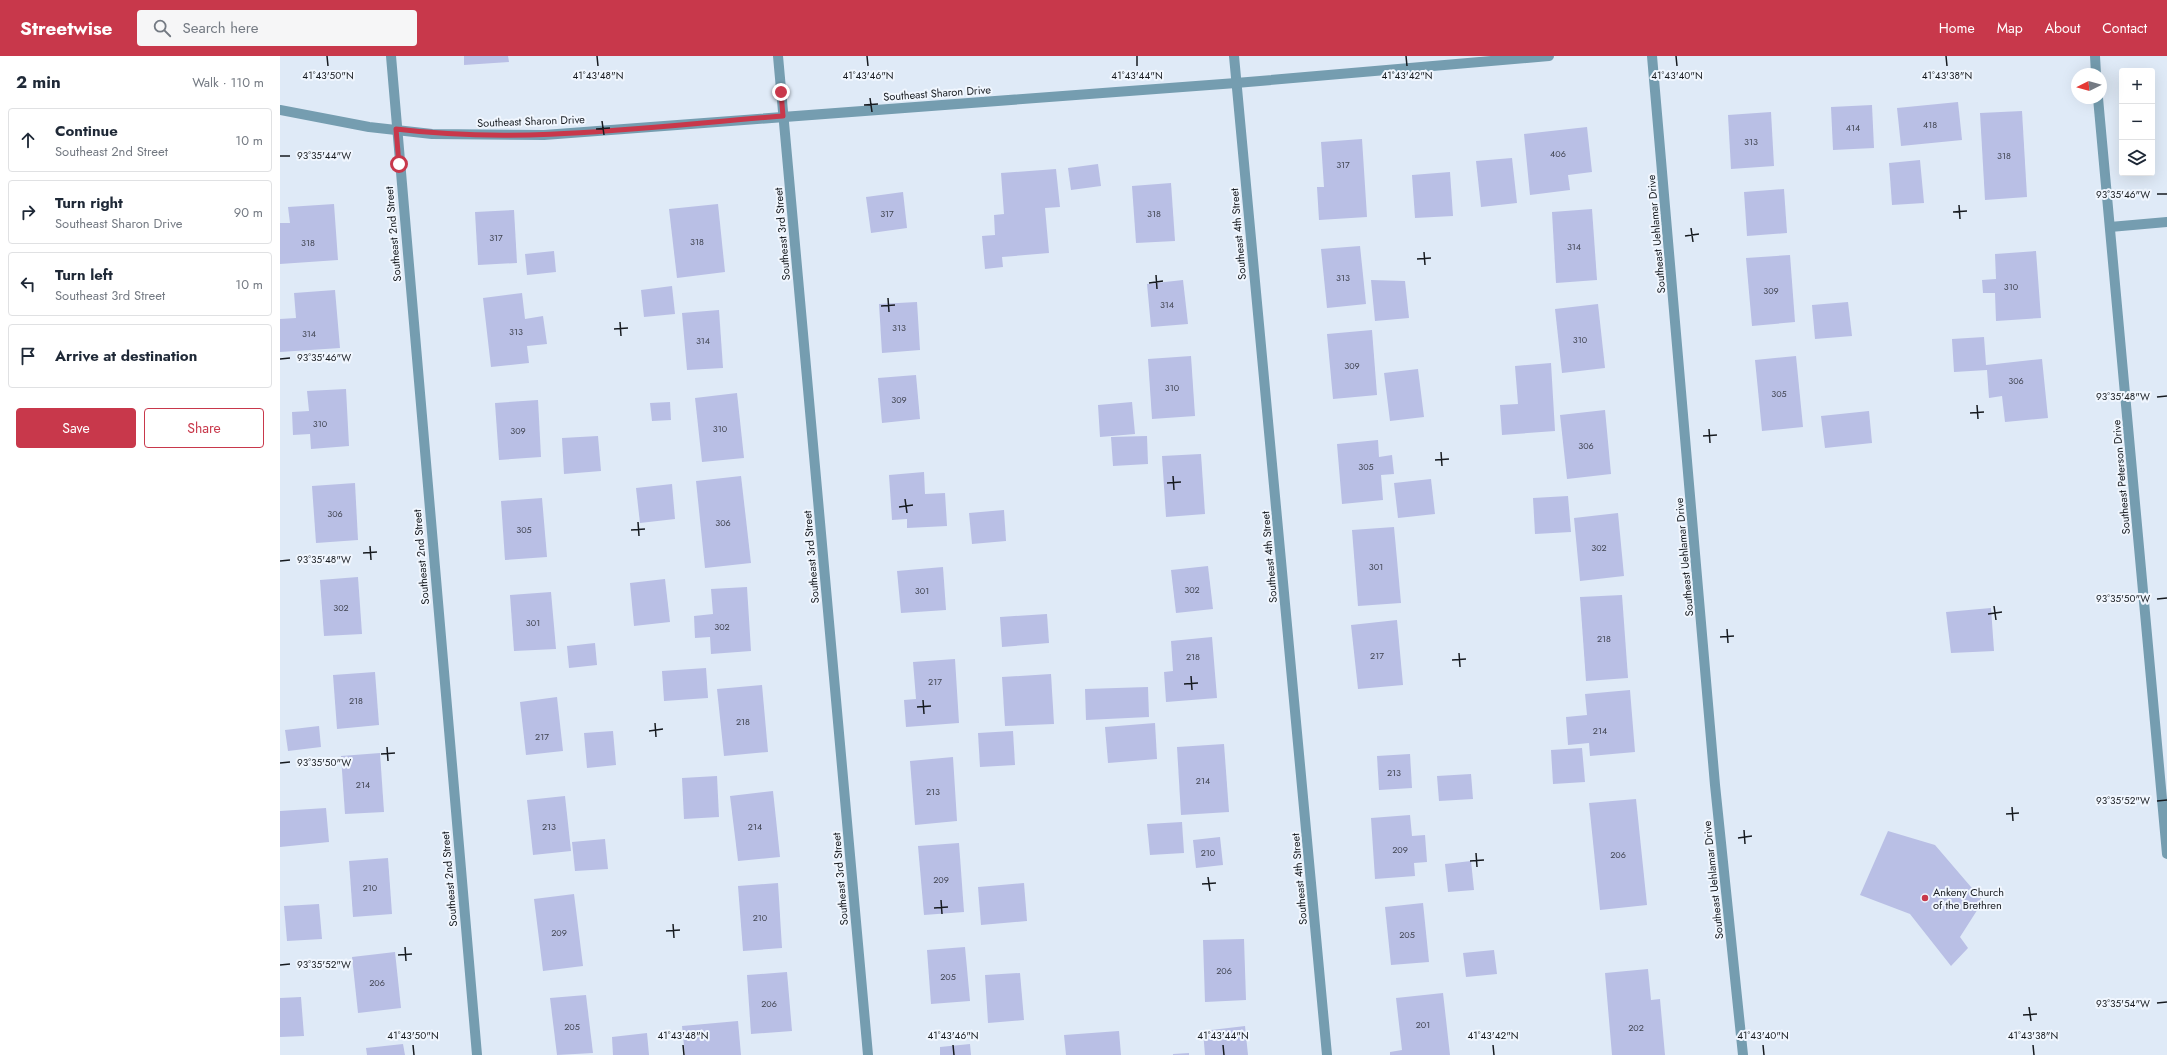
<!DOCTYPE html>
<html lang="en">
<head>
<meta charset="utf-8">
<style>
	body { margin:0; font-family:Jost,sans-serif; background:#f6f6f7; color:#1f2937 }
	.controls { position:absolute; right:12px; top:12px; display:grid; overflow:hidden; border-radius:4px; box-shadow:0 4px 16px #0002 }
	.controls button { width:36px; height:36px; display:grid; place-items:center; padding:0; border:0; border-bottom:1px solid #e0e1e3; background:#fff; color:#1f2937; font:20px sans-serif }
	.compass { position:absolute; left:1791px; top:12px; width:36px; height:36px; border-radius:50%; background:#fff; box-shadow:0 4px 16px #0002; rotate:265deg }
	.stop { position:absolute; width:12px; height:12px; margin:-9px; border:3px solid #c8384b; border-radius:50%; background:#fff }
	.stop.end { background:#c8384b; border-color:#fff; box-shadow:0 1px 4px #0008 }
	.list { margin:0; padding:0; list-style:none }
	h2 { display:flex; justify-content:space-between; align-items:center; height:52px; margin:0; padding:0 16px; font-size:17px }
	h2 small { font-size:13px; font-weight:400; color:#747a83 }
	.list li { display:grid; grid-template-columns:26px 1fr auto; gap:12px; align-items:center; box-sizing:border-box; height:64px; margin:0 8px 8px; padding:0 8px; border:1px solid #e0e1e3; border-radius:4px }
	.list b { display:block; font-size:15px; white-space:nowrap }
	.list p { margin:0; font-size:13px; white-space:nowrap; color:#747a83 }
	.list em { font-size:13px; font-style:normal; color:#747a83 }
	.actions { display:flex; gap:8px; padding:12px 16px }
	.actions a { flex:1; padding:9px 0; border:1px solid #c8384b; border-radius:4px; text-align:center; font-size:14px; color:#c8384b }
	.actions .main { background:#c8384b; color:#fff }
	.icon { flex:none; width:22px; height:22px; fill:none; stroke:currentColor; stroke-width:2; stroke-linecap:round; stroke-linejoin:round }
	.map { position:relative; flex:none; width:1887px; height:999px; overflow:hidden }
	header { display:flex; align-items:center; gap:24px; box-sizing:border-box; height:56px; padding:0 20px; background:#c8384b; color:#fff }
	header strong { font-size:19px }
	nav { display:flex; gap:22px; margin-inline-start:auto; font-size:14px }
	.search { width:280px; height:36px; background:#f6f6f7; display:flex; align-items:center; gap:10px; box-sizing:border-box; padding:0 14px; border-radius:4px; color:#747a83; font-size:15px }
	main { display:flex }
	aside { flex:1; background:#fff }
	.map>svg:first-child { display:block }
	.building { fill:#b9bfe5 }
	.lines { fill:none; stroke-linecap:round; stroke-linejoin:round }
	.minor { stroke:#759db0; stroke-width:10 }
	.route { stroke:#c8384b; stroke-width:5 }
	.ticks { fill:none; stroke:#171b20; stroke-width:1.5 }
	.poi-dot { fill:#c8384b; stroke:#f0f6fe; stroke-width:1.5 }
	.labels { text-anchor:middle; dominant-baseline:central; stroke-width:4; stroke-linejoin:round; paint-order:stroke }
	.number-label { font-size:9px; fill:#404451 }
	.street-label { font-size:11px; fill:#171b20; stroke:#f0f6fe }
	.poi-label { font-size:11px; fill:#171b20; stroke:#f0f6fe; text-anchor:start }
	.ticks-label { font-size:10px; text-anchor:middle; fill:#171b20; stroke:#f0f6fe; stroke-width:4; stroke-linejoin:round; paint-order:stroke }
</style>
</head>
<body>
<header>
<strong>Streetwise</strong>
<div class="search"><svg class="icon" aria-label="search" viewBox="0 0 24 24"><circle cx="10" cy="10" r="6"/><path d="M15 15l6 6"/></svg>Search here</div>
<nav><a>Home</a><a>Map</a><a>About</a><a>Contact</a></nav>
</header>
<main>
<aside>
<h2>2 min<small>Walk · 110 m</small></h2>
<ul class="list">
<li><svg class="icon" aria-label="ahead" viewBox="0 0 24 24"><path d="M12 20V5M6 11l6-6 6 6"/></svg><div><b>Continue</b><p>Southeast 2nd Street</p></div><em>10 m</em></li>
<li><svg class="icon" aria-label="right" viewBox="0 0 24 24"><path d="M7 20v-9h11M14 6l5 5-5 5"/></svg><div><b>Turn right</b><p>Southeast Sharon Drive</p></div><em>90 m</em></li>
<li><svg class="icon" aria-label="left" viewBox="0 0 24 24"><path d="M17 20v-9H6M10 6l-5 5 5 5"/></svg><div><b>Turn left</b><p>Southeast 3rd Street</p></div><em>10 m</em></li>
<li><svg class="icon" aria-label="arrive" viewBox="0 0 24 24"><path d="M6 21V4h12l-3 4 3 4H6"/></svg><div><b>Arrive at destination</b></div></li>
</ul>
<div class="actions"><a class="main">Save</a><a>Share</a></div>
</aside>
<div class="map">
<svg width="1887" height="999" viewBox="0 0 1887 999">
	<rect width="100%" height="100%" fill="#dfeaf7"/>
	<!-- building -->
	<g class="building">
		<path d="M184 0H228L229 6 184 9Z"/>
		<path d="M1678 46 1682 84 1621 90 1617 52Z"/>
		<path d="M1592 49 1594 92 1553 94 1551 51Z"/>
		<path d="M1742 55 1747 141 1705 144 1700 57Z"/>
		<path d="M1491 56 1494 110 1451 113 1448 59Z"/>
		<path d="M1307 71 1312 116 1288 119 1290 134 1250 139 1244 78Z"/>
		<path d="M1082 83 1087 161 1039 164 1037 131H1044L1041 86Z"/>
		<path d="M1232 102 1237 147 1201 151 1196 105Z"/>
		<path d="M1640 104 1644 147 1612 149 1609 107Z"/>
		<path d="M818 108 821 130 791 134 788 112Z"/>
		<path d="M776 113 780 151 765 152 769 197 722 201 723 211 705 213 702 180 715 179 714 159 724 158 721 117Z"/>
		<path d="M1170 116 1173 160 1135 162 1132 119Z"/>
		<path d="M891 127 895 185 856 187 852 130Z"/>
		<path d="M1504 133 1507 177 1467 180 1464 136Z"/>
		<path d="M623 136 627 172 591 177 586 141Z"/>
		<path d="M54 148 58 204 0 208V167H10L8 151Z"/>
		<path d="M438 148 445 216 397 222 389 153Z"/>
		<path d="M1312 153 1317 224 1276 227 1272 156Z"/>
		<path d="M234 154 237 207 198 209 195 156Z"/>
		<path d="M1080 190 1086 248 1047 252 1041 193Z"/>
		<path d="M274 195 276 216 247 219 245 198Z"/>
		<path d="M1756 195 1761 262 1716 265 1715 237H1703L1702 224 1716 223 1715 198Z"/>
		<path d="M1510 199 1515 266 1472 270 1466 202Z"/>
		<path d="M903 224 908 268 871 271 867 228Z"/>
		<path d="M1091 224 1125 225 1129 262 1095 265Z"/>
		<path d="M392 230 395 258 364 261 361 234Z"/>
		<path d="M55 234 60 292 0 296V263L16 262 14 237Z"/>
		<path d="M242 237 245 263 263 260 267 288 247 290 249 307 211 311 203 242Z"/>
		<path d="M637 246 640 294 602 297 599 248Z"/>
		<path d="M1568 246 1572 280 1535 283 1532 249Z"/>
		<path d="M1318 248 1325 312 1282 317 1275 253Z"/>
		<path d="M439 254 443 312 407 314 402 257Z"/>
		<path d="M1092 274 1097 339 1053 343 1047 278Z"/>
		<path d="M1704 281 1706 309 1762 303 1768 362 1725 366 1722 340 1709 342 1707 314 1674 316 1672 283Z"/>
		<path d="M911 300 915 360 872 363 868 303Z"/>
		<path d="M1516 300 1523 371 1482 375 1475 304Z"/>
		<path d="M1271 307 1275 375 1222 379 1220 349 1238 348 1235 310Z"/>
		<path d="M1138 313 1144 361 1110 365 1104 317Z"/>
		<path d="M636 319 640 363 602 367 598 322Z"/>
		<path d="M66 333 69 390 31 393 30 378 13 379 12 356 29 355 27 335Z"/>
		<path d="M457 337 464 402 422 406 415 342Z"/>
		<path d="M258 344 261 401 219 404 215 347Z"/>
		<path d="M390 346 391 364 372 365 370 347Z"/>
		<path d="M852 346 855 378 820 381 818 349Z"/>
		<path d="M1325 354 1331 418 1287 423 1280 359Z"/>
		<path d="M1589 355 1592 387 1545 392 1541 360Z"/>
		<path d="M318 380 321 415 284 418 282 382Z"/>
		<path d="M867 380 868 408 833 410 831 381Z"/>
		<path d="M1098 384 1099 401 1112 399 1114 418 1101 419 1103 444 1062 448 1057 388Z"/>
		<path d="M921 398 925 458 886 461 882 400Z"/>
		<path d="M644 416 645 438 665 437 667 470 627 472V463L612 464 609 419Z"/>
		<path d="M461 420 471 507 425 512 416 425Z"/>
		<path d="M1151 423 1155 458 1118 462 1114 427Z"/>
		<path d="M75 427 78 484 36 487 32 430Z"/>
		<path d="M392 428 395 463 360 467 356 432Z"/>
		<path d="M1288 440 1291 476 1255 478 1253 442Z"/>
		<path d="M262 442 267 501 225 504 221 445Z"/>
		<path d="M724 454 726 485 692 488 689 457Z"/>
		<path d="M1338 457 1344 520 1300 525 1294 462Z"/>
		<path d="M1114 471 1121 547 1078 550 1072 474Z"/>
		<path d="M928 510 933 553 896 557 891 514Z"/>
		<path d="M663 511 666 554 621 557 617 515Z"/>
		<path d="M78 521 82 578 44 580 40 524Z"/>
		<path d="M385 523 390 566 354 570 350 527Z"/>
		<path d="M467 531 471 595 431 598 430 581 415 582 414 560 433 558 431 533Z"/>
		<path d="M271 536 276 593 234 595 230 539Z"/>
		<path d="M1342 539 1348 622 1306 625 1300 541Z"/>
		<path d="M1711 552 1714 595 1671 597 1666 556Z"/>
		<path d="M767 558 769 587 722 591 720 561Z"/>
		<path d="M1117 564 1123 629 1078 633 1071 569Z"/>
		<path d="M932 581 937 642 886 646 884 616 893 615 891 585Z"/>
		<path d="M315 587 317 609 289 612 287 590Z"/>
		<path d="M675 603 679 667 626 671 624 644 636 643 633 606Z"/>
		<path d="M426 612 428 642 384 645 382 615Z"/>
		<path d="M95 616 99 669 57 673 53 619Z"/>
		<path d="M771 618 774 668 725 670 722 621Z"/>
		<path d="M482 629 488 696 444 700 437 633Z"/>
		<path d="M868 631 869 661 806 664 805 633Z"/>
		<path d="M1350 634 1355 696 1310 700 1309 687 1288 689 1286 661 1307 659 1305 638Z"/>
		<path d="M277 641 283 695 246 699 240 646Z"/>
		<path d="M875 667 877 703 828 707 825 671Z"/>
		<path d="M39 670 41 691 8 695 5 674Z"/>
		<path d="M333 675 336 709 307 712 304 677Z"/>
		<path d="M733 675 735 709 700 711 698 677Z"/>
		<path d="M944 688 949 756 901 759 897 691Z"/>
		<path d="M1302 692 1305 726 1273 728 1271 694Z"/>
		<path d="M100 697 104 756 65 758 61 700Z"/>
		<path d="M1130 698 1132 732 1099 734 1097 700Z"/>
		<path d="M673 701 677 765 635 769 630 705Z"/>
		<path d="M1191 718 1193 743 1159 745 1157 720Z"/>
		<path d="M437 720 439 761 404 763 402 722Z"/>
		<path d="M493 735 500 801 458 805 450 740Z"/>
		<path d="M285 740 291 795 253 799 247 744Z"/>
		<path d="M1356 743 1367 849 1320 854 1309 747Z"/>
		<path d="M46 752 49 786 0 791V755Z"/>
		<path d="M1130 759 1132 780 1145 779 1147 806 1134 807 1135 820 1095 823 1091 762Z"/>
		<path d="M902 766 904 797 870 799 867 768Z"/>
		<path d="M1608 775 1655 789 1703 845 1680 881 1688 892 1671 910 1630 858 1580 839Z"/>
		<path d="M940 781 943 809 916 812 913 784Z"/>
		<path d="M325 783 328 813 295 815 292 786Z"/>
		<path d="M679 787 684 856 644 859 638 790Z"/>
		<path d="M108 802 112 858 73 861 69 805Z"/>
		<path d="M1191 805 1194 834 1168 836 1165 808Z"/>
		<path d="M498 827 502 892 463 895 458 830Z"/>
		<path d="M744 827 747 865 701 869 698 831Z"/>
		<path d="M294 838 303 910 263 915 254 843Z"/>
		<path d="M1143 847 1149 906 1111 909 1105 851Z"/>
		<path d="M39 848 42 883 7 885 4 850Z"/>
		<path d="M964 883 966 944 925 946 923 884Z"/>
		<path d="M685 891 690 945 651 948 647 894Z"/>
		<path d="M1214 894 1217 918 1186 921 1183 897Z"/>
		<path d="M115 896 121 952 78 957 72 901Z"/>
		<path d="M1368 913 1371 944 1380 943 1385 999H1332L1325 917Z"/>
		<path d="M507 916 512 975 471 978 467 919Z"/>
		<path d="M740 917 744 964 708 967 705 919Z"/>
		<path d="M1163 937 1170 999H1110V996L1122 994 1116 942Z"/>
		<path d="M306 939 313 997 277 999 270 942Z"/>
		<path d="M21 941 24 980 0 981V942Z"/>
		<path d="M458 965 461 999H405L402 970Z"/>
		<path d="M965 970 968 999H925L923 975Z"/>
		<path d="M839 975 841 999H786L784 979Z"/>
		<path d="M367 977 369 999H333L332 981Z"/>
		<path d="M123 988 125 999H87L86 992Z"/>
		<path d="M690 988 691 999H660V991Z"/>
		<path d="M909 997V999H893V998Z"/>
	</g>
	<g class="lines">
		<!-- minor -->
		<g class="minor">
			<path d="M111 0 197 999"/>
			<path d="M498 0 588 999"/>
			<path d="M954 0 1047 999"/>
			<path d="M1372 0 1435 729 1463 999"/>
			<path d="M1815 0 1816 18"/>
			<path d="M1818 42 1887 798"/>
			<path d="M0 54 89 71 152 78 264 79 956 27 1269 0"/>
			<path d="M1830 171 1887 166"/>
		</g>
	</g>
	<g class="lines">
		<!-- route -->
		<path class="route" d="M119 108 116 73C244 89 375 70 503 60L501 36"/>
	</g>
	<!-- ticks -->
	<path class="ticks" d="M47 0 48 10M317 0 318 10M587 0 588 10M857 0V10M1126 0 1127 10M1396 0 1397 10M1666 0 1667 10M590 42 592 56M584 49 598 48M322 65 324 79M316 73 330 72M0 100H10M1877 138H1887M1679 149 1680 163M1673 156 1687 155M1411 172 1413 186M1405 180 1419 178M1144 196 1145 209M1137 203 1151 202M876 219 877 233M869 227 883 225M608 242 609 256M601 250 615 249M340 266 341 280M334 273 348 272M0 303 10 302M1877 341 1887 340M1697 349 1698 363M1690 357 1704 356M1429 373 1430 387M1423 380 1437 379M1161 396 1162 410M1155 404 1169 403M893 420 894 434M887 427 901 426M625 443 627 457M619 451 633 449M358 466 359 480M351 474 365 473M90 490 91 504M83 497 97 496M0 505 10 504M1877 543 1887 542M1714 550 1716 564M1708 558 1722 556M1447 573 1448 587M1440 581 1454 580M1179 597 1180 611M1172 604 1186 603M911 620 912 634M904 628 918 627M643 644 644 658M637 651 651 650M375 667 376 681M369 675 383 673M107 691 108 705M101 698 115 697M0 707 10 706M1877 745 1887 744M1732 751 1733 765M1726 758 1739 757M1464 774 1465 788M1458 782 1472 780M1196 797 1197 811M1190 805 1204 804M928 821 930 835M922 828 936 827M661 844 662 858M654 852 668 851M393 868 394 882M386 875 400 874M125 891 126 905M118 899 132 898M0 909 10 908M1877 947 1887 946M1749 951 1751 965M1743 959 1757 958M133 989 134 999M403 989 404 999M673 989 674 999M943 989 944 999M1213 989 1214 999M1483 989 1484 999M1753 989 1754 999"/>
	<!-- markers -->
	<circle class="poi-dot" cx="1645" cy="842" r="4"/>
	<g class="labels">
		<!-- number labels -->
		<g class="number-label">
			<text x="1650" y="68">418</text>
			<text x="1573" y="71">414</text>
			<text x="1471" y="85">313</text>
			<text x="1278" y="97">406</text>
			<text x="1724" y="99">318</text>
			<text x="1063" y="108">317</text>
			<text x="607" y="157">317</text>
			<text x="874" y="157">318</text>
			<text x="216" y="181">317</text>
			<text x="417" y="185">318</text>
			<text x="28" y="186">318</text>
			<text x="1294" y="190">314</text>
			<text x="1063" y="221">313</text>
			<text x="1731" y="230">310</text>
			<text x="1491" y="234">309</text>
			<text x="887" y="248">314</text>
			<text x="619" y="271">313</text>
			<text x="236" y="275">313</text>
			<text x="29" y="277">314</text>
			<text x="1300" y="283">310</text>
			<text x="423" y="284">314</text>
			<text x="1072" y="309">309</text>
			<text x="1736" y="324">306</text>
			<text x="892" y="331">310</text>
			<text x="1499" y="337">305</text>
			<text x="619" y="343">309</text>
			<text x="40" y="367">310</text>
			<text x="440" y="372">310</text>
			<text x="238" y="374">309</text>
			<text x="1306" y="389">306</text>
			<text x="1086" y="410">305</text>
			<text x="55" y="457">306</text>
			<text x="443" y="466">306</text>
			<text x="244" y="473">305</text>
			<text x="1319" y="491">302</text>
			<text x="1096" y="510">301</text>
			<text x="912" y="533">302</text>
			<text x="642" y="534">301</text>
			<text x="61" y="551">302</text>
			<text x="253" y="566">301</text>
			<text x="442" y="570">302</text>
			<text x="1324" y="582">218</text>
			<text x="1097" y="599">217</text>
			<text x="913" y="600">218</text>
			<text x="655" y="625">217</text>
			<text x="76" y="644">218</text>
			<text x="463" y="665">218</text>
			<text x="1320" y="674">214</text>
			<text x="262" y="680">217</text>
			<text x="1114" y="716">213</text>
			<text x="923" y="724">214</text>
			<text x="83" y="728">214</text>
			<text x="653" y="735">213</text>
			<text x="269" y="770">213</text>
			<text x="475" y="770">214</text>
			<text x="1120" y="793">209</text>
			<text x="928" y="796">210</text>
			<text x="1338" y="798">206</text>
			<text x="661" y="823">209</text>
			<text x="90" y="831">210</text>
			<text x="480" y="861">210</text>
			<text x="279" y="876">209</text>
			<text x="1127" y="878">205</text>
			<text x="944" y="914">206</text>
			<text x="668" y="920">205</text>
			<text x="97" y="926">206</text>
			<text x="489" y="947">206</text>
			<text x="1143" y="968">201</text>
			<text x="292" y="970">205</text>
			<text x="1356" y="971">202</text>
		</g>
		<!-- street labels -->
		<g class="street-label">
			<text transform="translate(657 37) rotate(-4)">Southeast Sharon Drive</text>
			<text transform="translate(251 65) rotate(-2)">Southeast Sharon Drive</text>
			<text transform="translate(113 178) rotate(-95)">Southeast 2nd Street</text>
			<text transform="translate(502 178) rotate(-95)">Southeast 3rd Street</text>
			<text transform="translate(958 178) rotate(-95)">Southeast 4th Street</text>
			<text transform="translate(1376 178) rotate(-95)">Southeast Uehlamar Drive</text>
			<text transform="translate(1841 421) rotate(-95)">Southeast Peterson Drive</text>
			<text transform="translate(141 501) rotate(-95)">Southeast 2nd Street</text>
			<text transform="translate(531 501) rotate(-95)">Southeast 3rd Street</text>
			<text transform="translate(989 501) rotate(-95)">Southeast 4th Street</text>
			<text transform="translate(1404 501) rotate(-95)">Southeast Uehlamar Drive</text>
			<text transform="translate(169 823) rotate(-95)">Southeast 2nd Street</text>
			<text transform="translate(560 823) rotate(-95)">Southeast 3rd Street</text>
			<text transform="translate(1019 823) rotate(-95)">Southeast 4th Street</text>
			<text transform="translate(1433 824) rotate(-96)">Southeast Uehlamar Drive</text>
		</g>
		<!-- poi labels -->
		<g class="poi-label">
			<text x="1653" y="836">Ankeny Church<tspan x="1653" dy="13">of the Brethren</tspan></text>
		</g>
	</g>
	<g class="ticks-label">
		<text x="48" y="23">41°43'50"N</text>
		<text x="318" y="23">41°43'48"N</text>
		<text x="588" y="23">41°43'46"N</text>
		<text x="857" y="23">41°43'44"N</text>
		<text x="1127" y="23">41°43'42"N</text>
		<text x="1397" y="23">41°43'40"N</text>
		<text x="1667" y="23">41°43'38"N</text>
		<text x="44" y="103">93°35'44"W</text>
		<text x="1843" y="142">93°35'46"W</text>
		<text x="44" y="305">93°35'46"W</text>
		<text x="1843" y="344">93°35'48"W</text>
		<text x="44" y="507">93°35'48"W</text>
		<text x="1843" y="546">93°35'50"W</text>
		<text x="44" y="710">93°35'50"W</text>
		<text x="1843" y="748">93°35'52"W</text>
		<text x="44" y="912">93°35'52"W</text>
		<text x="1843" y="951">93°35'54"W</text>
		<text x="133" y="983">41°43'50"N</text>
		<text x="403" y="983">41°43'48"N</text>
		<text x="673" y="983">41°43'46"N</text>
		<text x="943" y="983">41°43'44"N</text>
		<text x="1213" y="983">41°43'42"N</text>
		<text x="1483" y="983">41°43'40"N</text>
		<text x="1753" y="983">41°43'38"N</text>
	</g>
</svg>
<div class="controls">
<button>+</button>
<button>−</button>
<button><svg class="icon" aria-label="layers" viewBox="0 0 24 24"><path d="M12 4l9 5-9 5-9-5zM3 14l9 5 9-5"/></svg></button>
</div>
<svg class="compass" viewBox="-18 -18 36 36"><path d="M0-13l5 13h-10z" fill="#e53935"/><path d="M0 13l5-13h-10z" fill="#747a83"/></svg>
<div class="stop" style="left:119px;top:108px"></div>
<div class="stop end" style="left:501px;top:36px"></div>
</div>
</main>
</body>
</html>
